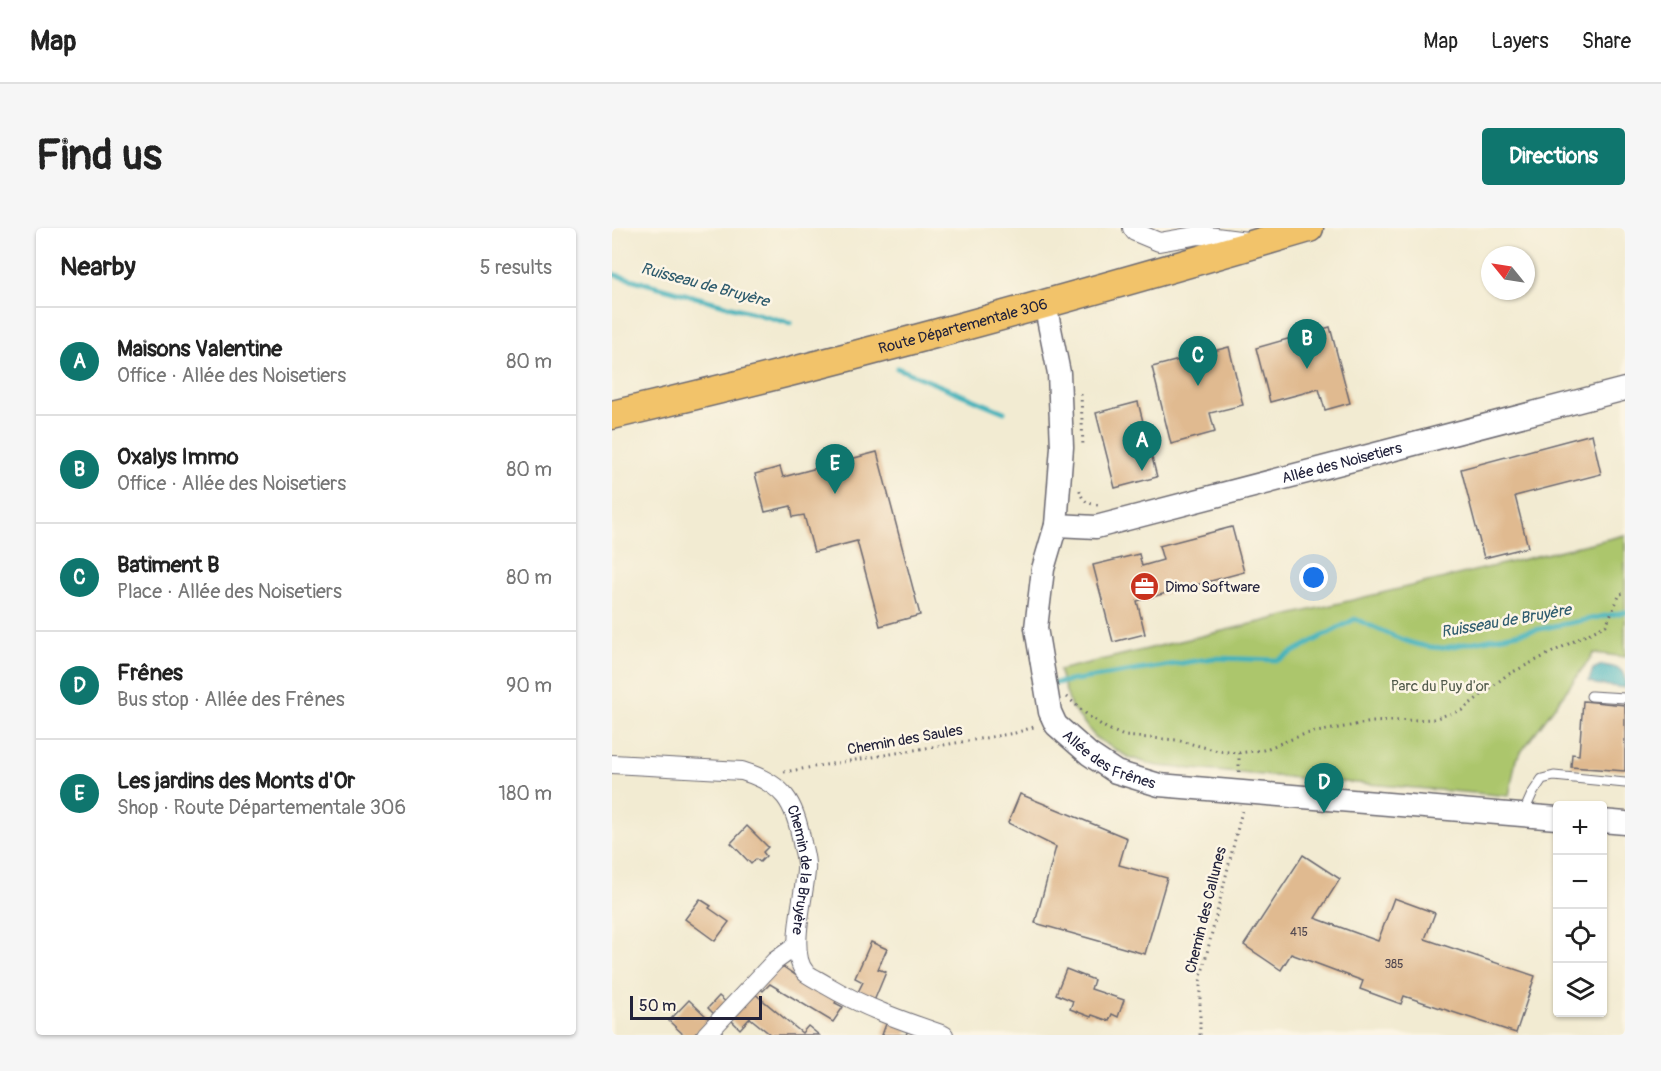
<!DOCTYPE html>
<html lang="en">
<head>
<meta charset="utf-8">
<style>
	body { margin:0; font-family:Pangolin,sans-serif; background:#f6f6f6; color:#222 }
	.controls { position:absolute; right:18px; bottom:18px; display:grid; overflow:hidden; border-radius:6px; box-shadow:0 2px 4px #0004 }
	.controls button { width:54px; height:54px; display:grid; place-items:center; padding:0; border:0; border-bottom:2px solid #e0e0e0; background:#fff; color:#222; font:30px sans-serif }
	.compass { position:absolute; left:869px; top:18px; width:54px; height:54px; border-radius:50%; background:#fff; box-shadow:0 2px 4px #0004; rotate:300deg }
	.scale { position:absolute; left:18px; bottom:15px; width:132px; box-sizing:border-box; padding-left:6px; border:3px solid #22223b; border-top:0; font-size:16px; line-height:21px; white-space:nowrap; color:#22223b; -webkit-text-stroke:4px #fcf5e5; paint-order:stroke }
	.you { position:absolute; left:702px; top:350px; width:21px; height:21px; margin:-15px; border:4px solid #fff; border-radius:50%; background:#1a73e8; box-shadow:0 0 0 9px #1a73e833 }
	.badge { display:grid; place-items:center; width:39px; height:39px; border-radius:50%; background:#0f766e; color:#fff; font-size:20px; font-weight:700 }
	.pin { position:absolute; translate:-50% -50px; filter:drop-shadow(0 2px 3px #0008) }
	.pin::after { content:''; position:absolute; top:32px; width:21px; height:18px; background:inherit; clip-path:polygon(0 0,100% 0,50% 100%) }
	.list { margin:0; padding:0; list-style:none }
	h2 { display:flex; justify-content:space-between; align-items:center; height:78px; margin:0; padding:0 24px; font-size:26px }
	h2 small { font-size:20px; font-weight:400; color:#767676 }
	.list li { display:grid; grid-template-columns:39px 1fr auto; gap:18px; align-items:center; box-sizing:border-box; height:108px; padding:0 24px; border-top:2px solid #e0e0e0 }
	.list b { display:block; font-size:22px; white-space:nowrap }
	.list p { margin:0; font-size:20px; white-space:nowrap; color:#767676 }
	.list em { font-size:20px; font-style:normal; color:#767676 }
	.icon { flex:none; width:33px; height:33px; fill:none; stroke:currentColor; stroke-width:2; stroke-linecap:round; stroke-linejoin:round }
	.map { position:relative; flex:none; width:1013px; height:807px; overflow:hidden; border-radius:6px }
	header { display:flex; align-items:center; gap:36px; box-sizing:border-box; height:84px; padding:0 30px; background:#fff; border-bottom:2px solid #e0e0e0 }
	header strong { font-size:28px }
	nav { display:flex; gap:33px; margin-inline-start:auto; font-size:21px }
	.intro { display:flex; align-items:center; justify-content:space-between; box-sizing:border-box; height:144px; padding:0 36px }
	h1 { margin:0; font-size:42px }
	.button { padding:15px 27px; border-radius:6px; background:#0f766e; color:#fff; font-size:21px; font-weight:700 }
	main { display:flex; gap:36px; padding:0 36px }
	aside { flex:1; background:#fff; border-radius:6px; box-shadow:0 2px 4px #0004 }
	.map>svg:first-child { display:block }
	.green { fill:#acc66c; stroke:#677454; stroke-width:1.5 }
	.water { fill:#43b2bb; stroke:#326a7b; stroke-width:1.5 }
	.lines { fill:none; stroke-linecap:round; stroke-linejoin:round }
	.stream { stroke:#43b2bb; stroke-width:5 }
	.building { fill:#e0ba90 }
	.service-casing { stroke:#6b6870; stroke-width:11 }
	.minor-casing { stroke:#6b6870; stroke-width:20 }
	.tertiary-casing { stroke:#6b6870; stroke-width:25 }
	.primary-casing { stroke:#6b6870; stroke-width:31 }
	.path { stroke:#6b6870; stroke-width:3; stroke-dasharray:1.5 4.5; stroke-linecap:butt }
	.service { stroke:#fff; stroke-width:9 }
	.minor { stroke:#fff; stroke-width:18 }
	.tertiary { stroke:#fff; stroke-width:22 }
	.primary { stroke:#f2c36a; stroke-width:28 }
	.labels { text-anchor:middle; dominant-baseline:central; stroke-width:5; stroke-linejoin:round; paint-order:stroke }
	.number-label { font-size:12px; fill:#524850 }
	.street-label { font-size:15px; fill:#22223b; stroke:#fcf5e5 }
	.poi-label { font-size:15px; fill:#22223b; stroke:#fcf5e5; text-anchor:start }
	.park-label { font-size:15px; fill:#525b4c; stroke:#fcf5e5 }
	.water-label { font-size:16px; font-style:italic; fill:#2f5c6e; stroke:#fcf5e5 }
</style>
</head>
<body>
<header>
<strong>Map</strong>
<nav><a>Map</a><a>Layers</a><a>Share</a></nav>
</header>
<div class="intro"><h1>Find us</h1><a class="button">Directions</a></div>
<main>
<aside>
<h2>Nearby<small>5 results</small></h2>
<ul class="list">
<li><span class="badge">A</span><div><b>Maisons Valentine</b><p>Office · Allée des Noisetiers</p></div><em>80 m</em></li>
<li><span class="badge">B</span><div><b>Oxalys Immo</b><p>Office · Allée des Noisetiers</p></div><em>80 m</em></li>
<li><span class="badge">C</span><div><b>Batiment B</b><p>Place · Allée des Noisetiers</p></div><em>80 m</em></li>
<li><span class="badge">D</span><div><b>Frênes</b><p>Bus stop · Allée des Frênes</p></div><em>90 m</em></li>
<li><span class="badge">E</span><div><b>Les jardins des Monts d'Or</b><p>Shop · Route Départementale 306</p></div><em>180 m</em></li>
</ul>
</aside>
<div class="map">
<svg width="1013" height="807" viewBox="0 0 1013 807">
	<rect width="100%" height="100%" fill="#fcf5e5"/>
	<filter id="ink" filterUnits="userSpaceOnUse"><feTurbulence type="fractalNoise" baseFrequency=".0167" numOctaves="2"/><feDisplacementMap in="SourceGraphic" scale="12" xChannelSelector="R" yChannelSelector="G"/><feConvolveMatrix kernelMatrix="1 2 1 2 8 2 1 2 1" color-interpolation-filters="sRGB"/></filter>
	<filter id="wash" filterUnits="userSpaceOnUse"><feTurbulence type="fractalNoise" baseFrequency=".008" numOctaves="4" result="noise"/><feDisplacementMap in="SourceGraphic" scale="24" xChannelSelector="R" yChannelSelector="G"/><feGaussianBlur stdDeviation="1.35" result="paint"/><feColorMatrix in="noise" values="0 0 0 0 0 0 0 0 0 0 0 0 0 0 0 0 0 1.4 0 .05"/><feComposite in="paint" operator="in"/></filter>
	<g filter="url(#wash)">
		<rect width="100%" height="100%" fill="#f2ebd2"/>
		<!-- green -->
		<path class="green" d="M1013 307V429L982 425 904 531 897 568 545 538 516 529 484 510 459 479 447 442Z"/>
		<!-- water -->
		<path class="water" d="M990 437C1008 440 1013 439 1013 460L983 456 977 453 981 441Z"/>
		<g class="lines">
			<!-- stream -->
			<g class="stream">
				<path d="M0 46 178 95"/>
				<path d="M285 140 392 184"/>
				<path d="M438 456 602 430 666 432 743 391C775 404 796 419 832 420L1013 384"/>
			</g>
		</g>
		<g id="blocks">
			<!-- building -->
			<g class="building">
				<path d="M718 99 738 175 713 182 707 161 658 174 644 120Z"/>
				<path d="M617 119 631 177 598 185 603 204 559 216 540 139Z"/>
				<path d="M526 174 545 249 503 260 484 185Z"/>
				<path d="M980 206 989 246 903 268 916 319 872 330 849 241Z"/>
				<path d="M265 224 308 387 268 398 245 313 202 324 192 287 181 289 179 278 153 284 143 246 168 239 171 249Z"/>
				<path d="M620 299 632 344 525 373 533 406 501 414 481 337 527 326 530 338 551 332 547 318Z"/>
				<path d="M971 473 1013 477V543L959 539 960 526 967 527Z"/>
				<path d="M408 566 515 610 507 637 555 650 533 726 423 695 444 619 396 595Z"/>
				<path d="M135 598 156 619 151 624 154 628 148 634 144 631 139 636 119 615Z"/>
				<path d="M691 627 728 651 703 690 766 713 782 670 823 685 813 711 923 748 904 805 792 768 789 776 748 761 751 753 679 726 669 742 632 717Z"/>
				<path d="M88 671 99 678 97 680 117 694 103 713 73 691Z"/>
				<path d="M259 714 275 721 266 741 274 744 260 778 244 768 251 754 243 750Z"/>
				<path d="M170 738 201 759 226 770 223 775 231 779 221 794 158 756 151 763 148 760Z"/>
				<path d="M454 741 482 752 479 761 512 772 506 789 500 786 497 793 480 787 479 789 458 781 461 773 444 766Z"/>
				<path d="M142 765 190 805 196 798 207 807H159L138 790 128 801 118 791Z"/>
				<path d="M107 768 116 776 104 788 96 780Z"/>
				<path d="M77 772 97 791 82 807H72L57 793Z"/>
				<path d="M275 793 296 802 294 807H270Z"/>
			</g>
		</g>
	</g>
	<g filter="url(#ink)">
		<use href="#blocks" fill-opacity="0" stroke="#6b6870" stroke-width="1.5"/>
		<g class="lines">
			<defs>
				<g id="service">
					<path d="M979 468 1013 470"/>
					<path d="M911 586 920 566 930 551 942 548 1013 555"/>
				</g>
				<g id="minor">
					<path d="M520 0 523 4 547 14 588 7 635 13"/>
					<path id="s1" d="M0 536 130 543C172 556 183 574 190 615 192 624 195 633 194 642 193 667 175 726 194 745 199 749 208 753 214 757 251 779 291 793 332 807"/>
					<path d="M94 807 163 733 184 718"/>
				</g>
				<g id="tertiary">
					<path id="s2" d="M433 76 447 145 450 219 444 297 431 341 424 400 438 484 444 497 477 526 504 544 547 557 945 590"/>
					<path id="s3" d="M444 297 484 299 1013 161"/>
					<path d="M990 593 1013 595"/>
				</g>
				<g id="primary">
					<path id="s4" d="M0 187C234 133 466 68 697 0"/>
				</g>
			</defs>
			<!-- service casing -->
			<use href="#service" class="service-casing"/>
			<!-- minor casing -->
			<use href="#minor" class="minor-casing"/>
			<!-- tertiary casing -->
			<use href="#tertiary" class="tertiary-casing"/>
			<!-- primary casing -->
			<use href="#primary" class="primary-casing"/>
			<!-- path -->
			<g class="path">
				<path d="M469 166 471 219"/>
				<path d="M468 262C469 272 476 276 486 277"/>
				<path d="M455 469 479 490 494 500 512 508 565 512 606 523 627 525 651 522 693 506 760 494 821 491 850 482 895 447 994 397 1008 366 1013 365"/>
				<path d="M172 544 403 505 425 498"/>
				<path d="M627 544V525"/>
				<path d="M588 807V753L630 583"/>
			</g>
			<!-- service -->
			<use href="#service" class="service"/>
			<!-- minor -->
			<use href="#minor" class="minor"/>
			<!-- tertiary -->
			<use href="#tertiary" class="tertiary"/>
			<!-- primary -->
			<use href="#primary" class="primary"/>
		</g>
	</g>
	<!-- icons -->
	<defs>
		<symbol id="office-disc" viewBox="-11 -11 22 22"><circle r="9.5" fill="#c8321e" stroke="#fcf5e5"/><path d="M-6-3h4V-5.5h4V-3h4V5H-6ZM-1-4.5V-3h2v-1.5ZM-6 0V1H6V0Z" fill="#fff"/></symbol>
	</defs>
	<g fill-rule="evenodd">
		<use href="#office-disc" x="516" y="342" width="33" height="33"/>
	</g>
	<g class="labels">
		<!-- number labels -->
		<g class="number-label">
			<text x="687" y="704">415</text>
			<text x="782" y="736">385</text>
		</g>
		<!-- street labels -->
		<g class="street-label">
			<text stroke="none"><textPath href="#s4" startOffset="362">Route Départementale 306</textPath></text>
			<text stroke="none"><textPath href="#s3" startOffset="294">Allée des Noisetiers</textPath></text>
			<text transform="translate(293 512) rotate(-10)">Chemin des Saules</text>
			<text stroke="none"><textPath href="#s2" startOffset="492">Allée des Frênes</textPath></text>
			<text stroke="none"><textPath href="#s1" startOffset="258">Chemin de la Bruyère</textPath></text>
			<text transform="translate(594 682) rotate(-76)">Chemin des Callunes</text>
		</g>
		<!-- poi labels -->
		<g class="poi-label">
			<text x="553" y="359">Dimo Software</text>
		</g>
		<!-- park labels -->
		<g class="park-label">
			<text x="828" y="458">Parc du Puy d'or</text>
		</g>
		<!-- water labels -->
		<g class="water-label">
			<text transform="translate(93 57) rotate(15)">Ruisseau de Bruyère</text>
			<text transform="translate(894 393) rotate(-10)">Ruisseau de Bruyère</text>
		</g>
	</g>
</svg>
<div class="controls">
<button>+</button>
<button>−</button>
<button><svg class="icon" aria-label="locate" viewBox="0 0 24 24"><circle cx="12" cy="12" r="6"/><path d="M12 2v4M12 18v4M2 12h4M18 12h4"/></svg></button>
<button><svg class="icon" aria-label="layers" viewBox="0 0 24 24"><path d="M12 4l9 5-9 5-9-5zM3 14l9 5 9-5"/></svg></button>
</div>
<svg class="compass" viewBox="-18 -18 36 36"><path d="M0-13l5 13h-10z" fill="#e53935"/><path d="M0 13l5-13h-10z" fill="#767676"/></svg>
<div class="scale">50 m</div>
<div class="you"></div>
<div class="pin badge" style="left:530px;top:243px">A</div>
<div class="pin badge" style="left:695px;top:141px">B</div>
<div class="pin badge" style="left:586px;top:158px">C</div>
<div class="pin badge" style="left:712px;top:585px">D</div>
<div class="pin badge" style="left:223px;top:266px">E</div>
</div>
</main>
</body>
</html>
